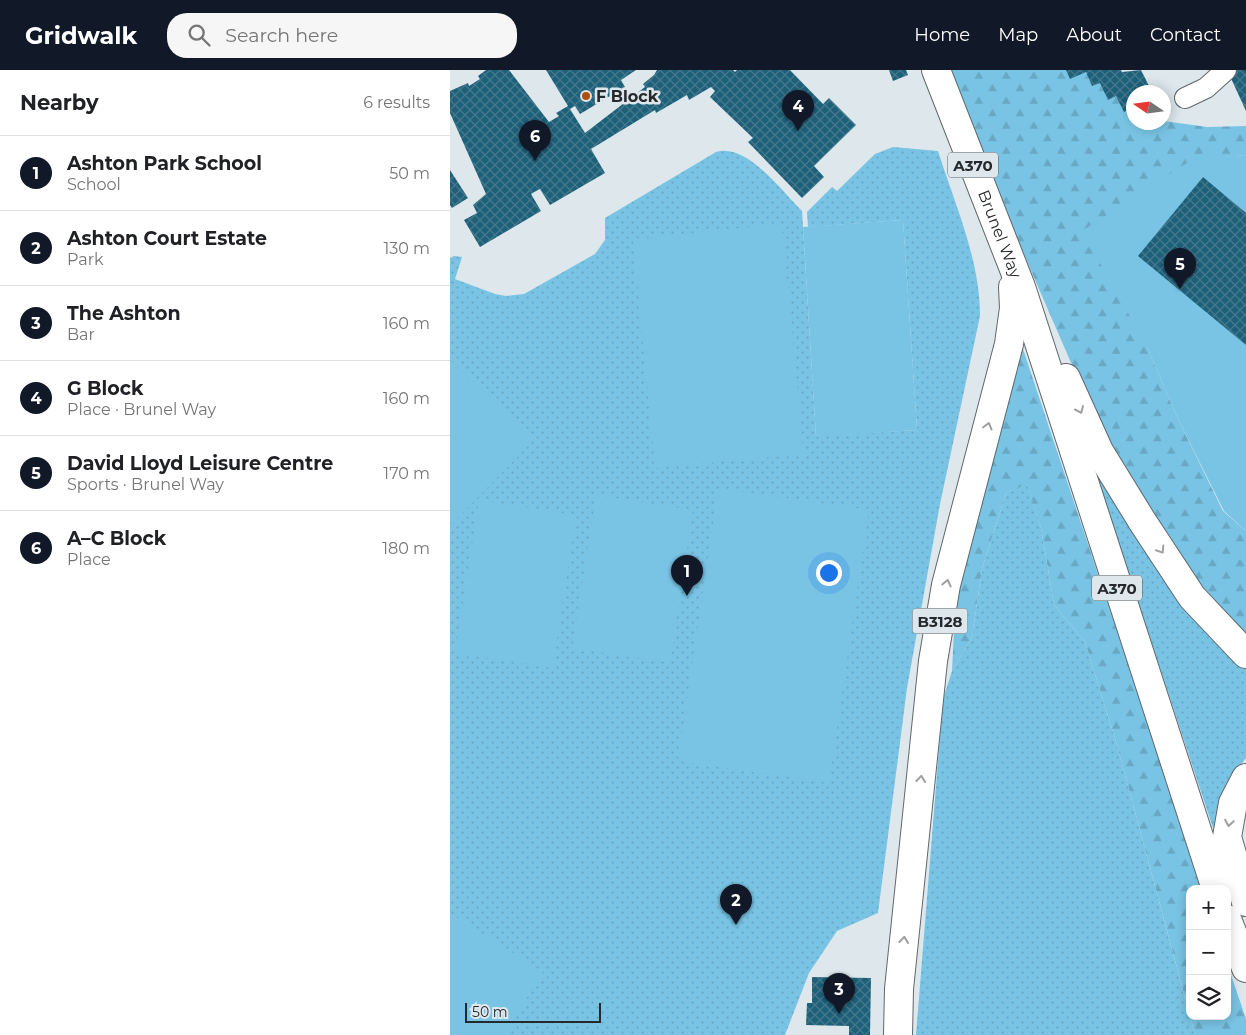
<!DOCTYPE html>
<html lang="en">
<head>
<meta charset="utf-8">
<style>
	body { margin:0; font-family:Montserrat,sans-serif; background:#f6f6f6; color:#202124 }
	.controls { position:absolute; right:15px; bottom:15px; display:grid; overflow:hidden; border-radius:10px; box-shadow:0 2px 12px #0003 }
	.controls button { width:45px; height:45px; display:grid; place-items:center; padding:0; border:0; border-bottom:1px solid #e0e0e0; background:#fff; color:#202124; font:25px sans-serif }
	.compass { position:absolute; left:676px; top:15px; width:45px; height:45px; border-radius:50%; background:#fff; box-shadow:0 2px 12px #0003; rotate:283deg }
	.scale { position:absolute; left:15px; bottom:12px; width:136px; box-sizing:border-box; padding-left:5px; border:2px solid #26292b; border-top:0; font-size:14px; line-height:18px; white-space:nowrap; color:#26292b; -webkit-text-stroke:4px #dde7ec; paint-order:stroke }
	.you { position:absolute; left:378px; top:502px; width:18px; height:18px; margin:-12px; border:4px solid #fff; border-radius:50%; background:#1a73e8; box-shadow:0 0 0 8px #1a73e833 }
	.badge { display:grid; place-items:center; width:32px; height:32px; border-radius:50%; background:#111827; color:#fff; font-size:16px; font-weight:700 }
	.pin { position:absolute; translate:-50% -41px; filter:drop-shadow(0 1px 2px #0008) }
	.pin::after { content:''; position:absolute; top:26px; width:18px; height:15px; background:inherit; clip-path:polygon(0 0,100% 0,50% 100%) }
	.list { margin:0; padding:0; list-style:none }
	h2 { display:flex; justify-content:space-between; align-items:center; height:65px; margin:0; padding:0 20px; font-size:21px }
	h2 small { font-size:16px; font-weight:400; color:#757577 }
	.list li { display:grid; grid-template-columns:32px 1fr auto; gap:15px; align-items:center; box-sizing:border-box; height:75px; padding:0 20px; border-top:1px solid #e0e0e0 }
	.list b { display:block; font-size:19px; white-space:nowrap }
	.list p { margin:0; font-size:16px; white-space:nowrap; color:#757577 }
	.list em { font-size:16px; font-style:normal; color:#757577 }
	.icon { flex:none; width:28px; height:28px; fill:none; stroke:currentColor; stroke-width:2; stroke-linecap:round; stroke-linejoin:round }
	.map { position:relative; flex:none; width:796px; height:965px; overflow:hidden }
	header { display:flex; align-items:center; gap:30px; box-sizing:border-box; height:70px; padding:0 25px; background:#111827; color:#fff }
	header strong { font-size:24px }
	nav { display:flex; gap:28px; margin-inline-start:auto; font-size:18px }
	.search { width:350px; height:45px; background:#f6f6f6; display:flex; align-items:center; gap:12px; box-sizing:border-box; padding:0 18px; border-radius:20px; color:#757577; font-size:19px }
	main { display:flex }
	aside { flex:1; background:#fff }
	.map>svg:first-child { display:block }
	.green { fill:url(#green-dots) }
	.forest { fill:url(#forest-firs) }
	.pitch { fill:#79c4e4 }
	.building { fill:url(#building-cross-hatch) }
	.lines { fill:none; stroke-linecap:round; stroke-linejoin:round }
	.minor-casing { stroke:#5f676b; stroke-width:22 }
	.highway-casing { stroke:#5f676b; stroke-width:30 }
	.minor { stroke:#fff; stroke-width:20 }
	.highway { stroke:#fff; stroke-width:28 }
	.oneway { stroke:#9d9fa0 }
	.poi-dot { fill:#b04f0b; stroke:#dde7ec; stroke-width:2 }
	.labels { text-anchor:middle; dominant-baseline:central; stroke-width:5; stroke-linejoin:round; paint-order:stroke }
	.shield { fill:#dde7ec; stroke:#5d6265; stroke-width:1 }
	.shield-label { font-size:15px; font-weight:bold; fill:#26292b }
	.poi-label { font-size:16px; font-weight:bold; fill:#26292b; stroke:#dde7ec; text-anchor:start }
	.street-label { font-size:16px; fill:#26292b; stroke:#dde7ec }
</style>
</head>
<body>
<header>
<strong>Gridwalk</strong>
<div class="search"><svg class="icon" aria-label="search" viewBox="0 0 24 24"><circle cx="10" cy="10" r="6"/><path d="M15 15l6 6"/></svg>Search here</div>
<nav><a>Home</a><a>Map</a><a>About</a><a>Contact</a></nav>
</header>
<main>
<aside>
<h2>Nearby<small>6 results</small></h2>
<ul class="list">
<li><span class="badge">1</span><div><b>Ashton Park School</b><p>School</p></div><em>50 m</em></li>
<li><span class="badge">2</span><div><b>Ashton Court Estate</b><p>Park</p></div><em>130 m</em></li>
<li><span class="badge">3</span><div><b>The Ashton</b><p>Bar</p></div><em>160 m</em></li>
<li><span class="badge">4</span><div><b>G Block</b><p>Place · Brunel Way</p></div><em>160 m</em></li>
<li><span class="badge">5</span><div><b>David Lloyd Leisure Centre</b><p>Sports · Brunel Way</p></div><em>170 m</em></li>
<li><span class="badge">6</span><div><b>A–C Block</b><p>Place</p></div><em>180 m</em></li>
</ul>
</aside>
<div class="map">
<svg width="796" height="965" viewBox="0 0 796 965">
	<defs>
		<pattern id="green-dots" width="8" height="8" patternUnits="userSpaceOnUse" patternTransform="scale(1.25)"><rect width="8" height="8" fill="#79c4e4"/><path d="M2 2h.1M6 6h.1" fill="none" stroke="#68a8c4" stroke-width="1.8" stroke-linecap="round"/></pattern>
		<pattern id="forest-firs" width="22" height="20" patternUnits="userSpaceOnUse" patternTransform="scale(1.25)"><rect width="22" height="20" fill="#79c4e4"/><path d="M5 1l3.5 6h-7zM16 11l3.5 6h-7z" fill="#68a8c4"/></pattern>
		<pattern id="building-cross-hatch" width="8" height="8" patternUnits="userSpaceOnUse" patternTransform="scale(1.25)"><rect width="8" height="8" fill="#1d607a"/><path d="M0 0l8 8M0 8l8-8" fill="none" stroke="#45788b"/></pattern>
	</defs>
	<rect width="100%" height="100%" fill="#dde7ec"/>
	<!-- green -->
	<g class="green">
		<path d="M443 77 488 81C505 135 530 189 530 246L490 434 457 618 428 843 387 861 359 903 335 965H0V188L4 186 12 187 5 209 45 224 56 226 74 224 145 184 155 170V148L266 82C296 72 333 122 352 141L366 366 467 360 453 150 358 157 357 142 382 117 387 121 425 84Z"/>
		<path d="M626 344 796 595V688L780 708 770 727 765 758H763Z"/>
		<path d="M577 413 591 458 604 535 635 572 667 675 745 965H466L493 629 502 601 522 567 532 499 556 423Z"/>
	</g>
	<!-- forest -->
	<g class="forest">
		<path d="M494 0H632L683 36 684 52 714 51 757 57 796 56V85L743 90 697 277 728 349 773 441 796 461V570L738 508 658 378Z"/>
		<path d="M573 279 753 819H740V946L667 675 635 572 604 535 591 458 577 414 556 423 532 499 522 567 502 601 504 560 512 497 566 295Z"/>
		<path d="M777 893 796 949V965H745L740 946H777Z"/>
	</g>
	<!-- pitch -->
	<g class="pitch">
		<path d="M796 85V461L774 441 728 349 697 277 632 161 743 89Z"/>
		<path d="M453 150 467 360 366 367 353 157Z"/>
		<path d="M332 154 354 384 205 398 183 169Z"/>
		<path d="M0 289 83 371 0 456Z"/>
		<path d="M268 418 419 440 379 713 228 691Z"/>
		<path d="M146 425 243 440 220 593 122 578Z"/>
		<path d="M29 430 126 445 103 598 5 583Z"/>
		<path d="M0 843 93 902 54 965H0Z"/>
	</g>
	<!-- building -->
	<g class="building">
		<path d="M36 0H59L99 52 109 46 106 43 118 36 96 0H186L171 10 175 17 130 44 125 36 120 39 135 63 195 17 193 14 204 5 207 0H283L285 2 287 0H340L373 34 379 28 406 55 364 96 374 107 352 128 298 72 303 68 260 27 265 21 261 17 239 30 237 25 206 43 205 40 141 79 155 103 100 135 90 119 86 121 81 124 91 141 30 177 14 150 27 143 23 135 36 124 0 43V21L18 13 19 16 30 9 28 6Z"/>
		<path d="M439 0H456L458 5 443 11Z"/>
		<path d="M616 0H671L672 2 691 0 702 22H684V37L674 42 666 26 658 30 650 13 642 16 636 2 620 9Z"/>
		<path d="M788 0H796V41L779 4Z"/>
		<path d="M0 100 18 128 2 138 0 135Z"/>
		<path d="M753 107 796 143V275L688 186Z"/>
		<path d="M362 907 421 908 420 965H399V956L356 955 357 933H362Z"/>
	</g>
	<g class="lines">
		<defs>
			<path id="minor" d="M735 28 756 18 776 0"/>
			<g id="highway">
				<path id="s1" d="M486 0 571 217 766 819"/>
				<path d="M616 308 649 381 692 451 742 527 796 584"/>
				<path d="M796 708 783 733 777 767 796 832"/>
				<path d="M777 849 796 898"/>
				<path d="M448 965 449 919 483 591 496 515 559 274 564 238 563 217"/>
			</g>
		</defs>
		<!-- minor casing -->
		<use href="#minor" class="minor-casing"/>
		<!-- highway casing -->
		<use href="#highway" class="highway-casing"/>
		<!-- minor -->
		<use href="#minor" class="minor"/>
		<!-- highway -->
		<use href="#highway" class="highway"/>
	</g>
	<!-- one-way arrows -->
	<defs><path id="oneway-chevron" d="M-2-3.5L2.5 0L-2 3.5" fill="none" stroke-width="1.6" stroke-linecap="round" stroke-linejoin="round" transform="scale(1.25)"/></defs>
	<g class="oneway">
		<use href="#oneway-chevron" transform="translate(630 340) rotate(66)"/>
		<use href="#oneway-chevron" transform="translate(538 356) rotate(-75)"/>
		<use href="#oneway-chevron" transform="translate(711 480) rotate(57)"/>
		<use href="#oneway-chevron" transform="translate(497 513) rotate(-77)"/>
		<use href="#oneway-chevron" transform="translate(471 709) rotate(-84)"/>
		<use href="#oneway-chevron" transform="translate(779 753) rotate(99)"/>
		<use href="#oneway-chevron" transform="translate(454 870) rotate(-84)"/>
	</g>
	<!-- markers -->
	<circle class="poi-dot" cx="136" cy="26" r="5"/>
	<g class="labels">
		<!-- shield labels -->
		<g class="shield">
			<rect x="498" y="82.5" width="50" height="25" rx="4"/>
			<rect x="642" y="505.5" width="50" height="25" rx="4"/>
			<rect x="462.5" y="538.5" width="55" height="25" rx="4"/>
		</g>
		<g class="shield-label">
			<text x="523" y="95">A370</text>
			<text x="667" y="518">A370</text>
			<text x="490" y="551">B3128</text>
		</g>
		<!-- poi labels -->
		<g class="poi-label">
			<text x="146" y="26">F Block</text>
		</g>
		<!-- street labels -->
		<g class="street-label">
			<text stroke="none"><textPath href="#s1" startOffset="176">Brunel Way</textPath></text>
		</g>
	</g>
</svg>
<div class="controls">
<button>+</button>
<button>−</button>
<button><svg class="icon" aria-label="layers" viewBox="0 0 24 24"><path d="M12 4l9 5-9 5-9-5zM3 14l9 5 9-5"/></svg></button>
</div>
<svg class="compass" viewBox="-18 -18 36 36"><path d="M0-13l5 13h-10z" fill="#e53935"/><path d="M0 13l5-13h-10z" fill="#757577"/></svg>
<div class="scale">50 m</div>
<div class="you"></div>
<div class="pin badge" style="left:237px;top:526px">1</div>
<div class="pin badge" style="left:286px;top:855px">2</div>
<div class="pin badge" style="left:389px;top:944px">3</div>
<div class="pin badge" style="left:348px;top:61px">4</div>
<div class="pin badge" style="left:730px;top:219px">5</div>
<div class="pin badge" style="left:85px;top:91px">6</div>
</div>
</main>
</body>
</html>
